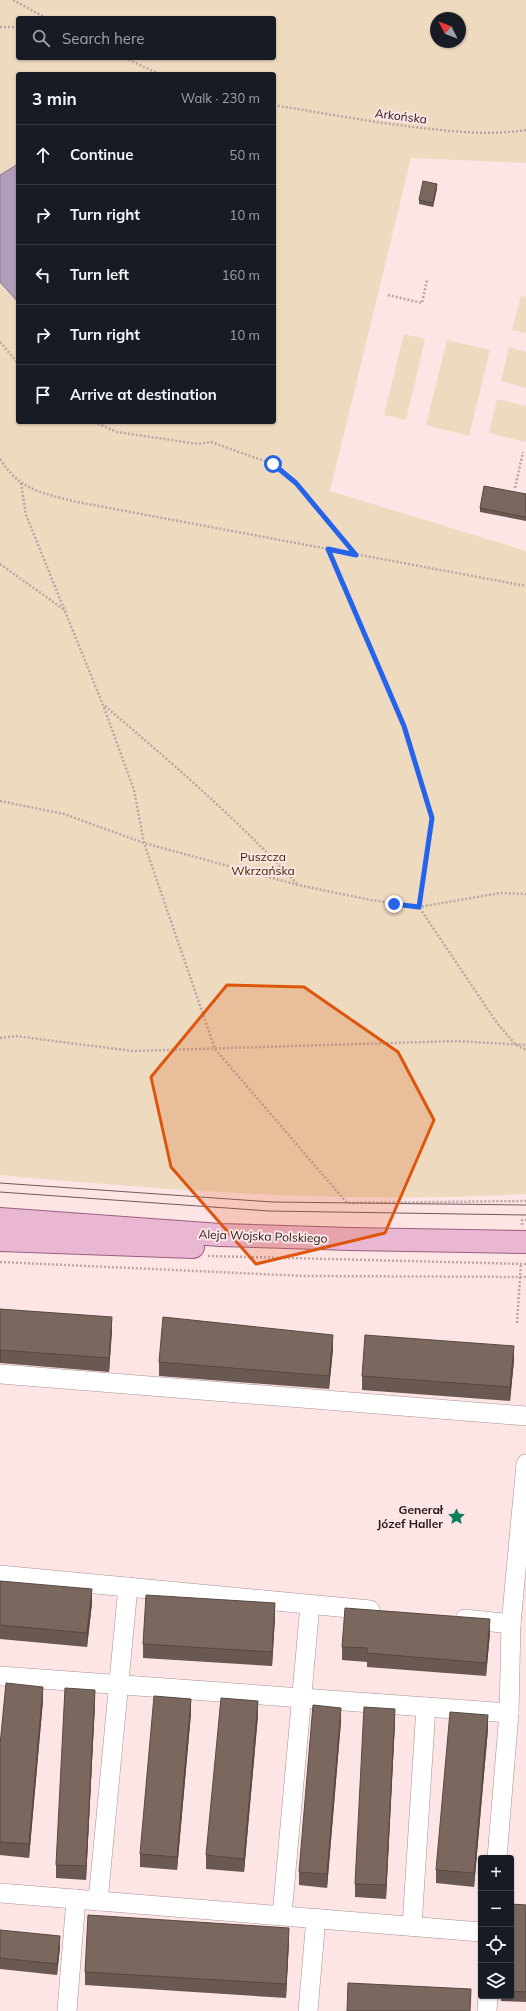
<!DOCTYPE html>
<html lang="en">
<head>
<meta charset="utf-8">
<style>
	body { margin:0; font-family:Mulish,sans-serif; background:#20242c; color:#f1f3f6 }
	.controls { position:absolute; right:12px; bottom:12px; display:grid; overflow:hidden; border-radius:4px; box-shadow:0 1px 3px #0004 }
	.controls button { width:36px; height:36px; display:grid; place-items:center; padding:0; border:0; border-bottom:1px solid #363941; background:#171b24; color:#f1f3f6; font:20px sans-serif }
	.compass { position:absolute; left:430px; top:12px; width:36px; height:36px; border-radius:50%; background:#171b24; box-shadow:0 1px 3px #0004; rotate:312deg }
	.stop { position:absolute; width:12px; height:12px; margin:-9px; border:3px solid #2563eb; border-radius:50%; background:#fff }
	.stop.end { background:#2563eb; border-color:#fff; box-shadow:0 1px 4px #0008 }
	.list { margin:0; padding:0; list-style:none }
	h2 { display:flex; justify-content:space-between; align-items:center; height:52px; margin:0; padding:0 16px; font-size:17px }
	h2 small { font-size:13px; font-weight:400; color:#9ea1a6 }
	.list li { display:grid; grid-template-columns:26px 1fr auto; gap:12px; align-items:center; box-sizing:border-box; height:60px; padding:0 16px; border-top:1px solid #363941 }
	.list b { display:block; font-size:15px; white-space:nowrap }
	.list em { font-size:13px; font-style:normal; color:#9ea1a6 }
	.icon { flex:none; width:22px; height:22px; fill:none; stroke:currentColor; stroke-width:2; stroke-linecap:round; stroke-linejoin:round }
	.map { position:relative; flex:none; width:526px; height:2011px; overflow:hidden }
	.search { position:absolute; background:#171b24; box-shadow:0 1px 3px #0004; left:16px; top:16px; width:260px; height:44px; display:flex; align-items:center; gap:10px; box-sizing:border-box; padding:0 14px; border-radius:4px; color:#9ea1a6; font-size:15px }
	.panel { position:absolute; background:#171b24; box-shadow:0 1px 3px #0004; left:16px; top:72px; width:260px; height:352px; border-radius:4px }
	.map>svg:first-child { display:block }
	.green { fill:#eddabf; fill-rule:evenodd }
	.water { fill:#b19cb9; stroke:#867589 }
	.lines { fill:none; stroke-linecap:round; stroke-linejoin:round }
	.minor-casing { stroke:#a89191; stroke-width:20 }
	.major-casing { stroke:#9a607e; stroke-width:24 }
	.path { stroke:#baa6a7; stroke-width:2.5; stroke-dasharray:2 2; stroke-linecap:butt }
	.minor { stroke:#fff; stroke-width:19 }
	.major { stroke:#e9b7d2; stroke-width:22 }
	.tram { stroke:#6c5e5f; stroke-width:1 }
	.wall { fill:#695952 }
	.shaded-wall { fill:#554942 }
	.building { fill:#7a685f; stroke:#554942 }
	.route { stroke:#2563eb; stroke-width:5 }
	.marked { fill:#de560d; fill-opacity:0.2; stroke:#de560d; stroke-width:3; stroke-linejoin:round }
	.labels { text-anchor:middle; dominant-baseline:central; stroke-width:4; stroke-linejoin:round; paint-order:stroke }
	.street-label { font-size:12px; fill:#22191a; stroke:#fde4e5 }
	.park-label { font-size:12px; fill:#3b2500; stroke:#fde4e5 }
	.poi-label { font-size:12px; font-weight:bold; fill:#22191a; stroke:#fde4e5; text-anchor:end }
</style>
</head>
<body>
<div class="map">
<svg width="526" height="2011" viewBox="0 0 526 2011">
	<rect width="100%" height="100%" fill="#fde4e5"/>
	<!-- green -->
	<g class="green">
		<path d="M0 0H526V163L411 158 330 491 526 551V1194C351 1204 174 1191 0 1175V282L18 302V422H274V74H18V164L0 175ZM18 18H274V58H18ZM436 18H460V42H436Z"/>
		<path d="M521 296 526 297V333L512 330Z"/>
		<path d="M404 334 425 339 406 420 384 415Z"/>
		<path d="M447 340 490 350 469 436 426 425Z"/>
		<path d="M509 347 526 352V388L501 381Z"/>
		<path d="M497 399 526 406V442L489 433Z"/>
	</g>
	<!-- water -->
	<path class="water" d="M18 164V302L0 282V175Z"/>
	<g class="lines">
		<defs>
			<g id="minor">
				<path d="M0 1374 526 1416"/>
				<path d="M0 1575 370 1610"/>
				<path d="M465 1619 511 1624"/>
				<path d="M0 1676 509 1713 511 1624 526 1464"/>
				<path d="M497 1858 509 1713"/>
				<path d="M0 1893 481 1932"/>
				<path d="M98 1901 128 1587"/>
				<path d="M282 1915 310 1605"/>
				<path d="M412 1926 426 1707"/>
				<path d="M67 2011 76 1899"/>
				<path d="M308 2011 316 1918"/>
				<path d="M487 2011 488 1996"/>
			</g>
			<g id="major">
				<path d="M0 1219 220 1235 351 1239 526 1242"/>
				<path d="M0 1240 193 1247"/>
			</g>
		</defs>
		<!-- minor casing -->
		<use href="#minor" class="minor-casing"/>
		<!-- major casing -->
		<use href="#major" class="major-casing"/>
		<!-- path -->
		<g class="path">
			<path d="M13 0 46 18"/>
			<path d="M0 27H18"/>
			<path d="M125 58 159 74"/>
			<path d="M274 105C320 113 367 121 413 127 451 131 488 136 526 130"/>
			<path d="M388 295 422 303 427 280"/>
			<path d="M0 342 18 363"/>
			<path d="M94 422 117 432 198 444 211 442 273 464 296 483 356 554"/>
			<path d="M0 459C20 491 43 493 77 502L526 586"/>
			<path d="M21 483 26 515 103 705 134 790 144 843 215 1049 347 1203 526 1201"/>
			<path d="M515 488 523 452"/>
			<path d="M328 549 404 725 432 818 419 907 497 1023 516 1045 526 1050"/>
			<path d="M0 564 66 611"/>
			<path d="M105 706C172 763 238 820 297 884"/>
			<path d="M0 801 64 814 144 843 298 885 371 900 419 907 500 893 526 894"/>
			<path d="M0 1038 15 1036 133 1051 456 1041 526 1045"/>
			<path d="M522 1225V1220H526"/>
			<path d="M208 1256 526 1264"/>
			<path d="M0 1262 305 1276 526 1277"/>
			<path d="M517 1323 521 1263"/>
		</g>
		<!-- minor -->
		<use href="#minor" class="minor"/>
		<!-- major -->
		<use href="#major" class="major"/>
		<!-- tram -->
		<g class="tram">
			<path d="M0 1183 272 1202 526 1205"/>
			<path d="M0 1192 269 1211 526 1215"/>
		</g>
	</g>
	<!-- wall -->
	<g class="wall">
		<path d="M437 188 433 207 419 204V200Z"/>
		<path d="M526 494V521L480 512V508Z"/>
		<path d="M0 1309 112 1330 109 1372 0 1363Z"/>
		<path d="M333 1349 329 1389 159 1376V1362Z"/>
		<path d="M514 1360 510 1401 362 1390V1376Z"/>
		<path d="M0 1581 92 1603 87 1647 0 1639Z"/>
		<path d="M275 1617 272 1666 143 1658V1644Z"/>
		<path d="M490 1633 486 1676 367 1667V1662L342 1660V1647Z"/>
		<path d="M43 1700 29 1858 0 1855V1745Z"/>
		<path d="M95 1703 86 1880 56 1878V1865Z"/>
		<path d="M191 1713 177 1870 140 1867V1854Z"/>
		<path d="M258 1715 244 1872 206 1869V1855Z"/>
		<path d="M341 1721 327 1888 299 1885V1872Z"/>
		<path d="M395 1722 386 1899 355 1897V1884Z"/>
		<path d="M488 1729 474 1887 436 1883V1870Z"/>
		<path d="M511 1904 526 1905V2002L501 2001V1996H511Z"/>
		<path d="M0 1930 60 1947 57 1975 0 1969Z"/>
		<path d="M289 1941 286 1998 85 1985V1972Z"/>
	</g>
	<!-- shaded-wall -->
	<g class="shaded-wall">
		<path d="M437 184V188L433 207V203Z"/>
		<path d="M112 1317V1330L109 1372V1358Z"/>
		<path d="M333 1335V1349L329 1389V1376Z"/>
		<path d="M514 1346V1360L510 1401V1387Z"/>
		<path d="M1 1349V1363H0V1350Z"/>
		<path d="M92 1589V1603L87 1647V1633Z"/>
		<path d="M275 1603V1617L272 1666V1652Z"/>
		<path d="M490 1619V1633L486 1676V1663Z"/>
		<path d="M43 1687V1700L29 1858V1844Z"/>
		<path d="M95 1690V1703L86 1880V1866Z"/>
		<path d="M191 1699V1713L177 1870V1857Z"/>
		<path d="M258 1701V1715L244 1872V1859Z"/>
		<path d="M341 1708V1721L327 1888V1874Z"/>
		<path d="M395 1709V1722L386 1899V1885Z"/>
		<path d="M488 1715V1729L474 1887V1873Z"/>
		<path d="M289 1928V1941L286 1998V1984Z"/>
		<path d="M60 1936V1947L57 1975V1964Z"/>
	</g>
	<!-- building -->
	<g class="building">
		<path d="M423 181 437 184 433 203 419 200Z"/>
		<path d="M484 486 526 494V517L480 508Z"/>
		<path d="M0 1309 112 1317 109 1358 0 1350Z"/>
		<path d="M163 1317 333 1335 329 1376 159 1362Z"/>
		<path d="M365 1335 514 1346 510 1387 362 1376Z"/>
		<path d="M0 1581 92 1589 87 1633 0 1625Z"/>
		<path d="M146 1595 275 1603 272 1652 143 1644Z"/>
		<path d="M345 1608 490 1619 486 1663 367 1653V1648L342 1647Z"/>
		<path d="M6 1683 43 1687 29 1844 0 1842V1745Z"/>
		<path d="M65 1688 95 1690 86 1866 56 1865Z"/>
		<path d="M154 1696 191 1699 177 1857 140 1854Z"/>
		<path d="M221 1698 258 1701 244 1859 206 1855Z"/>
		<path d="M313 1705 341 1708 327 1874 299 1872Z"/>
		<path d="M364 1707 395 1709 386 1885 355 1884Z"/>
		<path d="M450 1712 488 1715 474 1873 436 1870Z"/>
		<path d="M511 1904 526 1905V1992L511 1991Z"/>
		<path d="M88 1915 289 1928 286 1984 85 1972Z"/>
		<path d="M0 1930 60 1936 57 1964 0 1958Z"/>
		<path d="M348 1983 471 1989 470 2011H347Z"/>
	</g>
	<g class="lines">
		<!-- route -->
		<path class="route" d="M273 464 296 483 356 555 328 549 404 726 432 818 419 907 394 904"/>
	</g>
	<!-- marked area -->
	<path class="marked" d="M227 985 304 987 398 1052 434 1120 385 1233 256 1264 171 1167 151 1077Z"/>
	<!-- icons -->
	<defs>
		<symbol id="sight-bare" viewBox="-9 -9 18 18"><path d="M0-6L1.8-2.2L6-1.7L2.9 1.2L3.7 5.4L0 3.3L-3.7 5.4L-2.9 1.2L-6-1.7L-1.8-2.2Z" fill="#0b7e5b" stroke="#fde4e5" stroke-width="2.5" paint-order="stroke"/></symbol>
	</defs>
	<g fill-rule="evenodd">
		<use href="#sight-bare" x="444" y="1504" width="25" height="25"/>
	</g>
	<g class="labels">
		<!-- street labels -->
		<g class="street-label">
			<text transform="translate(401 116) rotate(7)">Arkońska</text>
			<text transform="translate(263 1236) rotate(2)">Aleja Wojska Polskiego</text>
		</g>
		<!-- park labels -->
		<g class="park-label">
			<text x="263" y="856">Puszcza<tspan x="263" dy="14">Wkrzańska</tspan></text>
		</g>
		<!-- poi labels -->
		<g class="poi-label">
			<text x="443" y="1509">Generał<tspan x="443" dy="14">Józef Haller</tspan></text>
		</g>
	</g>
</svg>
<div class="controls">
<button>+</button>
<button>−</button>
<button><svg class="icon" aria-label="locate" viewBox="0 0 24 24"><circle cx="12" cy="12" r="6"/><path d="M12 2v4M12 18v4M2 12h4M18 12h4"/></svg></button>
<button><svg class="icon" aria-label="layers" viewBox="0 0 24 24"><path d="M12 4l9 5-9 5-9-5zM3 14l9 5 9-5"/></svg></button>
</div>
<svg class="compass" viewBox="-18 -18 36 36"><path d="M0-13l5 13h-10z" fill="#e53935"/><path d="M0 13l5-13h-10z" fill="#9ea1a6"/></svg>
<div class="stop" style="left:273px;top:464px"></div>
<div class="stop end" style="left:394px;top:904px"></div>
<div class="search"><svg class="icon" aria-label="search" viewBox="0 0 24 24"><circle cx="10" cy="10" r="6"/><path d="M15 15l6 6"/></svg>Search here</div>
<section class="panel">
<h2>3 min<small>Walk · 230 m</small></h2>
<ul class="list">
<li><svg class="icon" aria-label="ahead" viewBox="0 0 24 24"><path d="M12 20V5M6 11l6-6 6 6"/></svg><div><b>Continue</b></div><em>50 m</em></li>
<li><svg class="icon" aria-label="right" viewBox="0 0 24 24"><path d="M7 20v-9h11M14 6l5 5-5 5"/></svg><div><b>Turn right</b></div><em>10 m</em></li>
<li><svg class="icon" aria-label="left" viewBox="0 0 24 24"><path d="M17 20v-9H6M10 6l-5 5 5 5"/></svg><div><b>Turn left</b></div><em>160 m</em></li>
<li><svg class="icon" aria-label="right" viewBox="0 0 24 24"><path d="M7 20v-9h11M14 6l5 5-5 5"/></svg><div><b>Turn right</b></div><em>10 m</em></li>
<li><svg class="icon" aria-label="arrive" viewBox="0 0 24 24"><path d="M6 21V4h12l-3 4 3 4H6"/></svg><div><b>Arrive at destination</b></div></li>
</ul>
</section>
</div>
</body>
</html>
